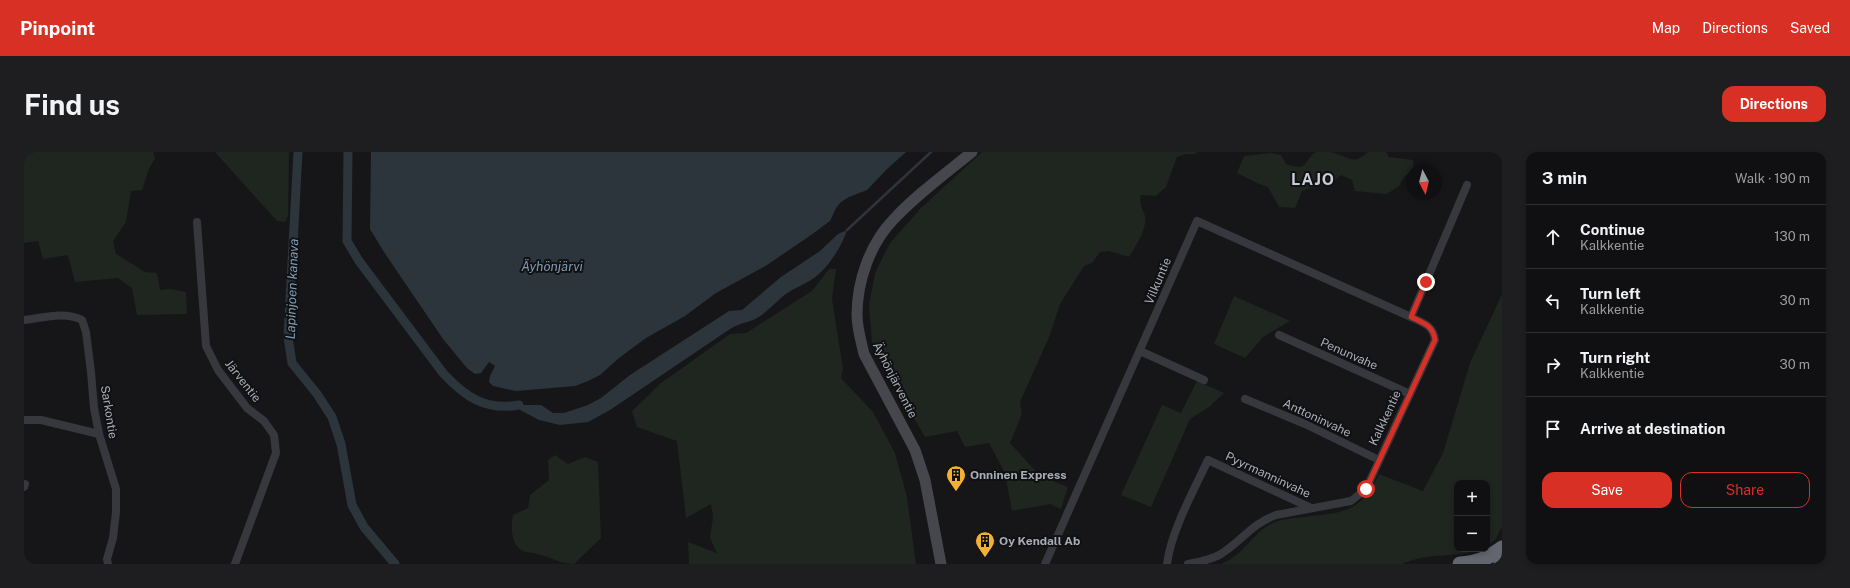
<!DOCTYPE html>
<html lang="en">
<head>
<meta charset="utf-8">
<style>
	body { margin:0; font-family:"Public Sans",sans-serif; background:#1e1e20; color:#f1f3f6 }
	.controls { position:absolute; right:12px; bottom:12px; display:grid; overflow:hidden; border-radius:8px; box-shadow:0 2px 6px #0003 }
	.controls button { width:36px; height:36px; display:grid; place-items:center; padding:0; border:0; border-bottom:1px solid #303032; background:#101012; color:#f1f3f6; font:20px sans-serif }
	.compass { position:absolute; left:1382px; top:12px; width:36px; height:36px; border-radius:50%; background:#101012; box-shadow:0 2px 6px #0003; rotate:173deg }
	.stop { position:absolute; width:12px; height:12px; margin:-9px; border:3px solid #d93025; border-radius:50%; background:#fff }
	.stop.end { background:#d93025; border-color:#fff; box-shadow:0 1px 4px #0008 }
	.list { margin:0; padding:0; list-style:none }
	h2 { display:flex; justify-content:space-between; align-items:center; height:52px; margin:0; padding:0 16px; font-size:17px }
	h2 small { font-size:13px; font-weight:400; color:#9c9d9f }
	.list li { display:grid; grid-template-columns:26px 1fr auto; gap:12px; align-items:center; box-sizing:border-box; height:64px; padding:0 16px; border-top:1px solid #303032 }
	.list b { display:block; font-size:15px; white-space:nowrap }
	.list p { margin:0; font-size:13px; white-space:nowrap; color:#9c9d9f }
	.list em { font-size:13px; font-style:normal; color:#9c9d9f }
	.actions { display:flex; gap:8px; padding:12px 16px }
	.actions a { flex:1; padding:9px 0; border:1px solid #d93025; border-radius:12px; text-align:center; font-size:14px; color:#d93025 }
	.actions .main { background:#d93025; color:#fff }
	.icon { flex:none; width:22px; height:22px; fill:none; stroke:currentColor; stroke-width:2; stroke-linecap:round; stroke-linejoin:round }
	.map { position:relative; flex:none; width:1478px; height:412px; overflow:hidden; border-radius:12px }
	header { display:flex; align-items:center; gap:24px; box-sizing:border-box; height:56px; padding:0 20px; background:#d93025; color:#fff }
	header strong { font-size:19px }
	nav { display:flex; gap:22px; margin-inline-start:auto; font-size:14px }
	.intro { display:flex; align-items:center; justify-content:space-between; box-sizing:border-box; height:96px; padding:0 24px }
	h1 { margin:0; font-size:28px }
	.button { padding:10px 18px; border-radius:12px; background:#d93025; color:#fff; font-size:14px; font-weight:700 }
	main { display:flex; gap:24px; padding:0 24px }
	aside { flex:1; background:#101012; border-radius:12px; box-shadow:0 2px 6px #0003 }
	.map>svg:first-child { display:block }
	.green { fill:#1e261f }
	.water { fill:#2c353c }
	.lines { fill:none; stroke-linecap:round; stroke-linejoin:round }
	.stream { stroke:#2c353c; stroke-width:2.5 }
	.canal { stroke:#2c353c; stroke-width:9 }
	.street { stroke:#37383d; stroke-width:8 }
	.secondary { stroke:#45474d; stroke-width:11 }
	.highway { stroke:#63666e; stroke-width:15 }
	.route { stroke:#d93025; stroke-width:5 }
	.labels { text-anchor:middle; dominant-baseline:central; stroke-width:4; stroke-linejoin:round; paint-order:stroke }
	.street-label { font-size:12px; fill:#a8adb8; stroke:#111113 }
	.poi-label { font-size:12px; font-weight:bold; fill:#a8adb8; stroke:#111113; text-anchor:start }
	.water-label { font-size:13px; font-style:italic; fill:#7f9bb3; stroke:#111113 }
	.district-label { font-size:16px; font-weight:bold; letter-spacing:1px; fill:#c9ccd4; stroke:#111113 }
</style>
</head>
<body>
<header>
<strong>Pinpoint</strong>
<nav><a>Map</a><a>Directions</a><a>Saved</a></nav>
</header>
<div class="intro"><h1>Find us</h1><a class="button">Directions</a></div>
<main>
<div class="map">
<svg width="1478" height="412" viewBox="0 0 1478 412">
	<rect width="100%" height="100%" fill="#161618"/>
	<!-- green -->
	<g class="green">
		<path d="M0 0H129L131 6 124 19 118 38 107 39 102 70 89 89 92 102 121 120 133 121 136 138 146 137 162 140 163 162 113 163 108 136 94 126 51 130 44 103 19 107 14 89 0 91Z"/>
		<path d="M191 0H265L264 64 261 70 253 69Z"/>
		<path d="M958 0H1173L1172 2H1162L1153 5 1142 35 1132 44 1117 43C1115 55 1118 54 1121 64 1124 76 1111 95 1105 105L1085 99 1076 100 1068 111 1060 114 1036 152 1026 183 996 250 998 262 986 291 1016 324 1044 335 1037 357 1026 352 988 359 981 321 965 291 941 295 933 279 901 285 875 241 848 190 845 153 851 121 866 91 897 56Z"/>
		<path d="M1292 0C1296 0 1301 0 1305 0 1323 2 1327 16 1344 0H1362L1365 5 1389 8 1390 18 1380 25 1375 34 1363 42 1331 39 1328 28 1317 23 1310 29 1278 39 1271 56 1255 55 1244 35 1233 31 1213 21 1220 4 1247 1 1257 3 1262 12C1286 20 1278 9 1292 0Z"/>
		<path d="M805 117H812L808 147 819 217 817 226 849 260 871 301 883 345 892 412H665L664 390 693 401 686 386 689 365 687 352 662 366 653 289 613 275 608 259 637 231 706 182 722 181 788 139Z"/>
		<path d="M1478 142V375L1471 388 1463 395V331H1433V397H1459C1432 406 1404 400 1378 412H1197C1219 404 1228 381 1249 371 1257 367 1269 366 1279 365 1318 361 1337 361 1355 322L1399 339 1419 301 1446 211Z"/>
		<path d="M1210 144 1266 169 1239 185 1221 206 1190 192Z"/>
		<path d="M1173 229 1200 241 1185 255 1166 267 1127 355 1097 343 1138 253 1157 261Z"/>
		<path d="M531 303 544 312 561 305 574 310 577 386 550 412C537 412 529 406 517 403 512 401 507 401 502 400 486 395 487 376 489 363L504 356 506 343 525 328 524 308Z"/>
	</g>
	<!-- water -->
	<g class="water">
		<path d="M347 0H882L863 17 843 38 825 45 817 50 812 56 806 69 787 83 743 113 692 141 661 164 622 186 595 206 576 223 564 229 551 234 492 239 469 234 465 230 466 224 471 214 465 210 457 221 451 222 443 216 419 187 360 100 346 77Z"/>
		<path d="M823 78C818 94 804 116 790 126 780 133 767 137 758 145 749 153 740 163 729 168 721 171 714 172 706 177L586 258 564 270 536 273 515 268 496 258 495 253H517L529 261H540L564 253 577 246 606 223 705 159 718 158 757 125 796 99 814 82Z"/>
	</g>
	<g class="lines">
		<!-- stream -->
		<path class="stream" d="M823 78 907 0"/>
		<!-- canal -->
		<g class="canal">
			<path d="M274 0 264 185 268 211 293 242 308 265 317 292 328 353 340 375 371 412"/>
			<path d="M324 0 323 89 335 109 419 221C441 245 462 259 495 253"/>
		</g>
		<!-- street -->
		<g class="street">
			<path d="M173 70 182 194 194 218 223 256 240 269 250 283 252 301 211 412"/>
			<path d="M0 168C19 166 40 159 58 168L62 180 67 220 70 256 75 282 92 337V360L89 386 83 407 84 412"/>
			<path d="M1255 183 1386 242"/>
			<path d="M1116 199 1180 228"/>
			<path d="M1221 247 1281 272 1355 308"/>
			<path d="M0 268H17L75 282"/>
			<path d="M0 335 1 332"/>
			<path d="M1021 412 1173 69 1387 165"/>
			<path d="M1143 412C1147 379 1170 338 1184 308L1287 356"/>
			<path d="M1164 412C1175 410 1187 408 1197 402 1218 389 1227 372 1252 363L1327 349 1342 337 1411 188C1409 173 1399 171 1387 165L1443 33"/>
		</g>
		<!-- secondary -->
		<path class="secondary" d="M917 412 901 328 891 298 840 202C837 189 833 176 833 163 833 129 846 92 869 68 892 43 921 22 948 0"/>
		<!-- highway -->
		<g class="highway">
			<path d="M1436 412C1453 411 1464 406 1478 396"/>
			<path d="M1477 412 1478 410"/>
		</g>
	</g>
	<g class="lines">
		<!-- route -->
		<path class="route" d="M1342 337 1411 188C1409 173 1399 171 1387 165L1402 130"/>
	</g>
	<!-- icons -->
	<defs>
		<symbol id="building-pin" viewBox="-11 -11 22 30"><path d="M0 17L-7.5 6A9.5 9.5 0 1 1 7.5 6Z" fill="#f2b134" stroke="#111113"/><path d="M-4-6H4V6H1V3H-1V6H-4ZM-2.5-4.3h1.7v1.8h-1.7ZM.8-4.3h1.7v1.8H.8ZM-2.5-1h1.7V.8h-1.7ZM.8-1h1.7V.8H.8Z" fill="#111"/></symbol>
	</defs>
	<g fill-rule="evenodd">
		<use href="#building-pin" x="921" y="312" width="22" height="30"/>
		<use href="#building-pin" x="950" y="378" width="22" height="30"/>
	</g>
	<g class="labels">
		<!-- street labels -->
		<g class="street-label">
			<text transform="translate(1134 129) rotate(-67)">Vilkuntie</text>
			<text transform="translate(1325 202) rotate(24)">Penunvahe</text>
			<text transform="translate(871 228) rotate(63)">Äyhönjärventie</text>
			<text transform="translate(219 229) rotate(52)">Järventie</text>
			<text transform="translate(85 260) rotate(81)">Sarkontie</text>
			<text transform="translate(1293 266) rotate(25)">Anttoninvahe</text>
			<text transform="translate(1361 266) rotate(-65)">Kalkkentie</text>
			<text transform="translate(1244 323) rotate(25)">Pyyrmanninvahe</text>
		</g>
		<!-- poi labels -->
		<g class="poi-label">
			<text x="946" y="323">Onninen Express</text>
			<text x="975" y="389">Oy Kendall Ab</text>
		</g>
		<!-- water labels -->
		<g class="water-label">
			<text x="528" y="114">Äyhönjärvi</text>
			<text transform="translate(268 137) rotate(-88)">Lapinjoen kanava</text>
		</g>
		<!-- district labels -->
		<g class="district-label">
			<text x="1289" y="27">LAJO</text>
		</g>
	</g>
</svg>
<div class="controls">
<button>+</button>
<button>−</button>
</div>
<svg class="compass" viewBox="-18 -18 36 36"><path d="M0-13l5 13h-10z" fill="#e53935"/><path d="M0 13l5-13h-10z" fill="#9c9d9f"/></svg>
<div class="stop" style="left:1342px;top:337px"></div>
<div class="stop end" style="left:1402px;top:130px"></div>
</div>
<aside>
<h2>3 min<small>Walk · 190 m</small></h2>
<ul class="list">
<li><svg class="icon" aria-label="ahead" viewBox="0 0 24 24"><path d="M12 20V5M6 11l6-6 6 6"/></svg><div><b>Continue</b><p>Kalkkentie</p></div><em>130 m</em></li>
<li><svg class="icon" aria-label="left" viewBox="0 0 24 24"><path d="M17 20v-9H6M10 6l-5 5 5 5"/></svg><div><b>Turn left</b><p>Kalkkentie</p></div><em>30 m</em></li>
<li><svg class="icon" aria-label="right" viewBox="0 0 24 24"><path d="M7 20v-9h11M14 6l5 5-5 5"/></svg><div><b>Turn right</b><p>Kalkkentie</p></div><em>30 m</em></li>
<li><svg class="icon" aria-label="arrive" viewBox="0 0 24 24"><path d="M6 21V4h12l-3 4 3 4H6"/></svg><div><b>Arrive at destination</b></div></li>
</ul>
<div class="actions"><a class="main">Save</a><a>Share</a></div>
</aside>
</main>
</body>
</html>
